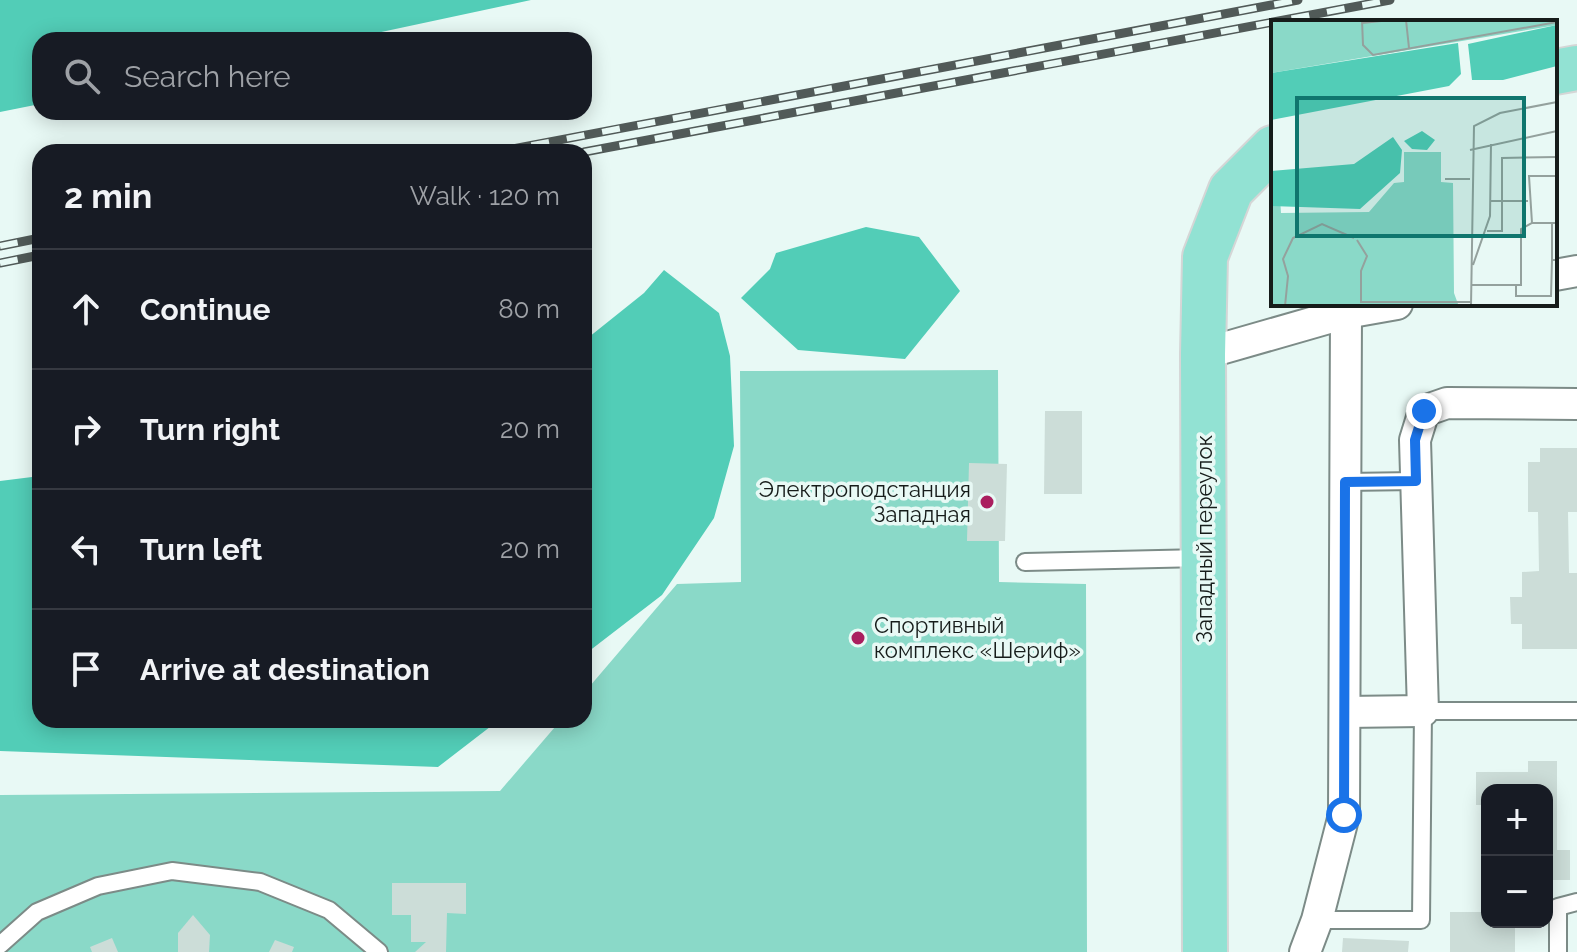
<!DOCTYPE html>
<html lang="en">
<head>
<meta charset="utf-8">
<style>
	body { margin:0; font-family:Raleway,sans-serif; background:#20242c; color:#f1f3f6 }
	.controls { position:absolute; right:24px; bottom:24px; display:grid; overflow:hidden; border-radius:16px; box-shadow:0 4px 20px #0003 }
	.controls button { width:72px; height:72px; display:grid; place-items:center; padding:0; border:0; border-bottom:2px solid #363941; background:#171b24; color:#f1f3f6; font:40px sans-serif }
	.stop { position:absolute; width:24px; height:24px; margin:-18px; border:6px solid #1a73e8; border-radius:50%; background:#fff }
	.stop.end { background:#1a73e8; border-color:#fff; box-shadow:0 2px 8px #0008 }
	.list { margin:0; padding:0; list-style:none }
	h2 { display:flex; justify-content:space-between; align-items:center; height:104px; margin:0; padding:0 32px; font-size:34px }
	h2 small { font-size:26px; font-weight:400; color:#9ea1a6 }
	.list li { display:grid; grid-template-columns:52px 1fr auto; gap:24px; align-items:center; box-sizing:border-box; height:120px; padding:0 32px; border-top:2px solid #363941 }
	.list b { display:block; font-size:30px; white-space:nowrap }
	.list em { font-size:26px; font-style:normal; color:#9ea1a6 }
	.icon { flex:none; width:44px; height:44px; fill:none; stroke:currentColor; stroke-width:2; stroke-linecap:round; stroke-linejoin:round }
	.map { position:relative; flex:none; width:1577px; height:952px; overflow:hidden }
	.search { position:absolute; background:#171b24; box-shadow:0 4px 20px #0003; left:32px; top:32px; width:560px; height:88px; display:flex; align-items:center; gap:20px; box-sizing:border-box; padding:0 28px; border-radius:24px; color:#9ea1a6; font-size:30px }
	.panel { position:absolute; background:#171b24; box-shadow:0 4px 20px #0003; left:32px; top:144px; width:560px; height:584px; border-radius:24px }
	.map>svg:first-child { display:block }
	.green { fill:#8ad9c8 }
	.forest { fill:#52cdb7 }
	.building { fill:#ccddd8 }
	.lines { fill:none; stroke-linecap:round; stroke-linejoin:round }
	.service-casing { stroke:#7c8b87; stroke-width:20 }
	.minor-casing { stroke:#7c8b87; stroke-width:34 }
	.primary-casing { stroke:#d5d6d6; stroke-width:48 }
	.service { stroke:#fff; stroke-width:16 }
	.minor { stroke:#fff; stroke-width:30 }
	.primary { stroke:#92e2d3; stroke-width:44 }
	.rail-casing { stroke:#515a58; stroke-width:9 }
	.rail { stroke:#e8f9f5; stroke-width:6; stroke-dasharray:18; stroke-linecap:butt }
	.route { stroke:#1a73e8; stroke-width:10 }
	.poi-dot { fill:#aa1f5f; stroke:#e8f9f5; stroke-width:3 }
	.labels { text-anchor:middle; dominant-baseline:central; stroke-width:7; stroke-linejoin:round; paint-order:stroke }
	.poi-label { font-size:22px; fill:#161c1a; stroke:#e8f9f5; text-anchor:end }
	.street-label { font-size:22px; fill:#161c1a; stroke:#e8f9f5 }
	.inset-road { fill:none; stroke:#94a19d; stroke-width:2 }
	.view { fill:#0f766e; fill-opacity:0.15; stroke:#0f766e; stroke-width:4 }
	.inset-edge { fill:none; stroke:#161c1a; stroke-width:4 }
</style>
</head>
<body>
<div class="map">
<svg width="1577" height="952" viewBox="0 0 1577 952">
	<rect width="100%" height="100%" fill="#e8f9f5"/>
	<!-- green -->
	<path class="green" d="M998 370 999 582 1086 584 1087 952H0V795L500 791 561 720H584V693L677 584 741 582 740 371Z"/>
	<!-- forest -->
	<g class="forest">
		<path d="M0 0H531L344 40H40V104L0 112Z"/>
		<path d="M866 227 919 237 960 291 905 359 798 350 741 298 770 269 776 253Z"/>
		<path d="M664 270 719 313 730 356 734 446 714 518 662 595 584 655V341L644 293Z"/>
		<path d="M40 476V720H499L438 767 0 751V481Z"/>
	</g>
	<!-- building -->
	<g class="building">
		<path d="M1045 411H1082V494H1044Z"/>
		<path d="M1540 448H1577V512H1568L1569 573H1577V649H1522V624H1511L1510 597H1522V572L1539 571 1538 512H1528V462H1540Z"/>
		<path d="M969 463 1007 464 1005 541H967Z"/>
		<path d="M1528 761H1557V850H1570V880H1547V790H1487V805H1476V772H1528Z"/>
		<path d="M392 883H466V914L447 913 446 952H415L426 942H411V915H392Z"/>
		<path d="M1450 912H1487V922H1515V952H1450Z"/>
		<path d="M193 915 210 935 209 952H178V933Z"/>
		<path d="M112 938 118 952H92L90 947Z"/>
		<path d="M1343 938 1409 941 1408 952H1342Z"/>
		<path d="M275 940 294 947 292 952H269Z"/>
	</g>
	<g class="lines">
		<defs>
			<g id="service">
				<path d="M1345 482 1416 481"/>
				<path d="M1025 562 1203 558"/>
				<path d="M1317 920H1421L1423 711H1577"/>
				<path d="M0 945 37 912 98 886 172 871 260 882 329 910 379 952"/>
				<path d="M1558 952V907L1577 902"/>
			</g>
			<g id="minor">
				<path d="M1555 275 1577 271"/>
				<path d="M1203 354 1346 313 1397 304"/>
				<path d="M1345 712 1423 711 1415 440 1424 411 1447 403 1577 404"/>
				<path d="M1305 952 1317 920 1344 815 1346 313"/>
			</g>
			<g id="primary">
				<path d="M1555 72 1577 68"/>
				<path d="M1205 952 1203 354 1205 257 1231 190 1273 148"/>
			</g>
		</defs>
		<!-- service casing -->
		<use href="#service" class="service-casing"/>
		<!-- minor casing -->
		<use href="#minor" class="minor-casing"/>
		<!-- primary casing -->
		<use href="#primary" class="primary-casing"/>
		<!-- service -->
		<use href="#service" class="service"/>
		<!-- minor -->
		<use href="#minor" class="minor"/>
		<!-- primary -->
		<use href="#primary" class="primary"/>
		<defs>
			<g id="rail">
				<path d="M496 152 1298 0"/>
				<path d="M584 152 1390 0"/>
				<path d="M0 246 40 238"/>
				<path d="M0 263 40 255"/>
			</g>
		</defs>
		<!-- rail casing -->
		<use href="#rail" class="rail-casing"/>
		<!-- rail -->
		<use href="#rail" class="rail"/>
	</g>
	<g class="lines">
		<!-- route -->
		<path class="route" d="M1344 815 1345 482 1416 481 1415 440 1424 411"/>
	</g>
	<!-- markers -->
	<g class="poi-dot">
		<circle cx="987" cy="502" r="8"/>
		<circle cx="858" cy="638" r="8"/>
	</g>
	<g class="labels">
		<!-- poi labels -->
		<g class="poi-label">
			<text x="971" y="489">Электроподстанция<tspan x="971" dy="25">Западная</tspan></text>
			<text x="874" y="625" text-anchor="start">Спортивный<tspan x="874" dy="25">комплекс «Шериф»</tspan></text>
		</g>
		<!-- street labels -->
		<g class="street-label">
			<text transform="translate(1204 539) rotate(-90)">Западный переулок</text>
		</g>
	</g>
	<!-- overview -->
	<g transform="translate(1271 20)">
		<rect width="286" height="286" fill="#e8f9f5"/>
		<path d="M0 0H286V5L0 53ZM133 132H170V162L182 163 183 273 187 284 196 286H0V178H9L10 193 98 192 123 163 133 162Z" fill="#8ad9c8"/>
		<path d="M286 5V46L232 60H201L197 24ZM187 23 190 54 178 66 0 100V53ZM151 111 164 120 156 130 141 129 133 121ZM122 117 131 130 129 153 89 189 0 186V151L83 144Z" fill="#52cdb7"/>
		<path class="inset-road" d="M91 0 92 25 102 35 286 2M135 0 138 28M91 3 120 0M199 130 286 111M174 159H199M220 181H231V138L286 137M261 203H286M216 211H231V181H257M86 220 96 236 90 251V282H200M281 240V203M202 245 219 196 220 124M200 265H250V209L261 203 258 156H286M245 265V276H280L281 240H286M14 286 17 256 12 239 22 218 51 204 83 218M200 286 203 106 229 93 286 82"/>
		<path class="view" d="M26 78H253V216H26Z"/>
		<rect width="286" height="286" class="inset-edge"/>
	</g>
</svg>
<div class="controls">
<button>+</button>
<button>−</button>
</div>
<div class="stop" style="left:1344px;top:815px"></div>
<div class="stop end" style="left:1424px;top:411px"></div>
<div class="search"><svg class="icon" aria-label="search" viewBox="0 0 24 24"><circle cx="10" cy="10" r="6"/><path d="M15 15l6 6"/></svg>Search here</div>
<section class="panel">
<h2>2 min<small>Walk · 120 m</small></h2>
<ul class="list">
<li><svg class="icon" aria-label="ahead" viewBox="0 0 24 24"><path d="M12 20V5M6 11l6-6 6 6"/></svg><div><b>Continue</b></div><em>80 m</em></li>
<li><svg class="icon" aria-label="right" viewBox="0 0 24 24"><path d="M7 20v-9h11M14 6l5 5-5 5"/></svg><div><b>Turn right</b></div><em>20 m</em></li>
<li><svg class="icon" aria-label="left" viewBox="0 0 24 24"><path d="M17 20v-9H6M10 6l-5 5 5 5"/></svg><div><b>Turn left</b></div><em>20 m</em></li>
<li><svg class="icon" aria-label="arrive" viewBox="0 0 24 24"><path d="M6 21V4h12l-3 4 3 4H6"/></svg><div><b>Arrive at destination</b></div></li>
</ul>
</section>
</div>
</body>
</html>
